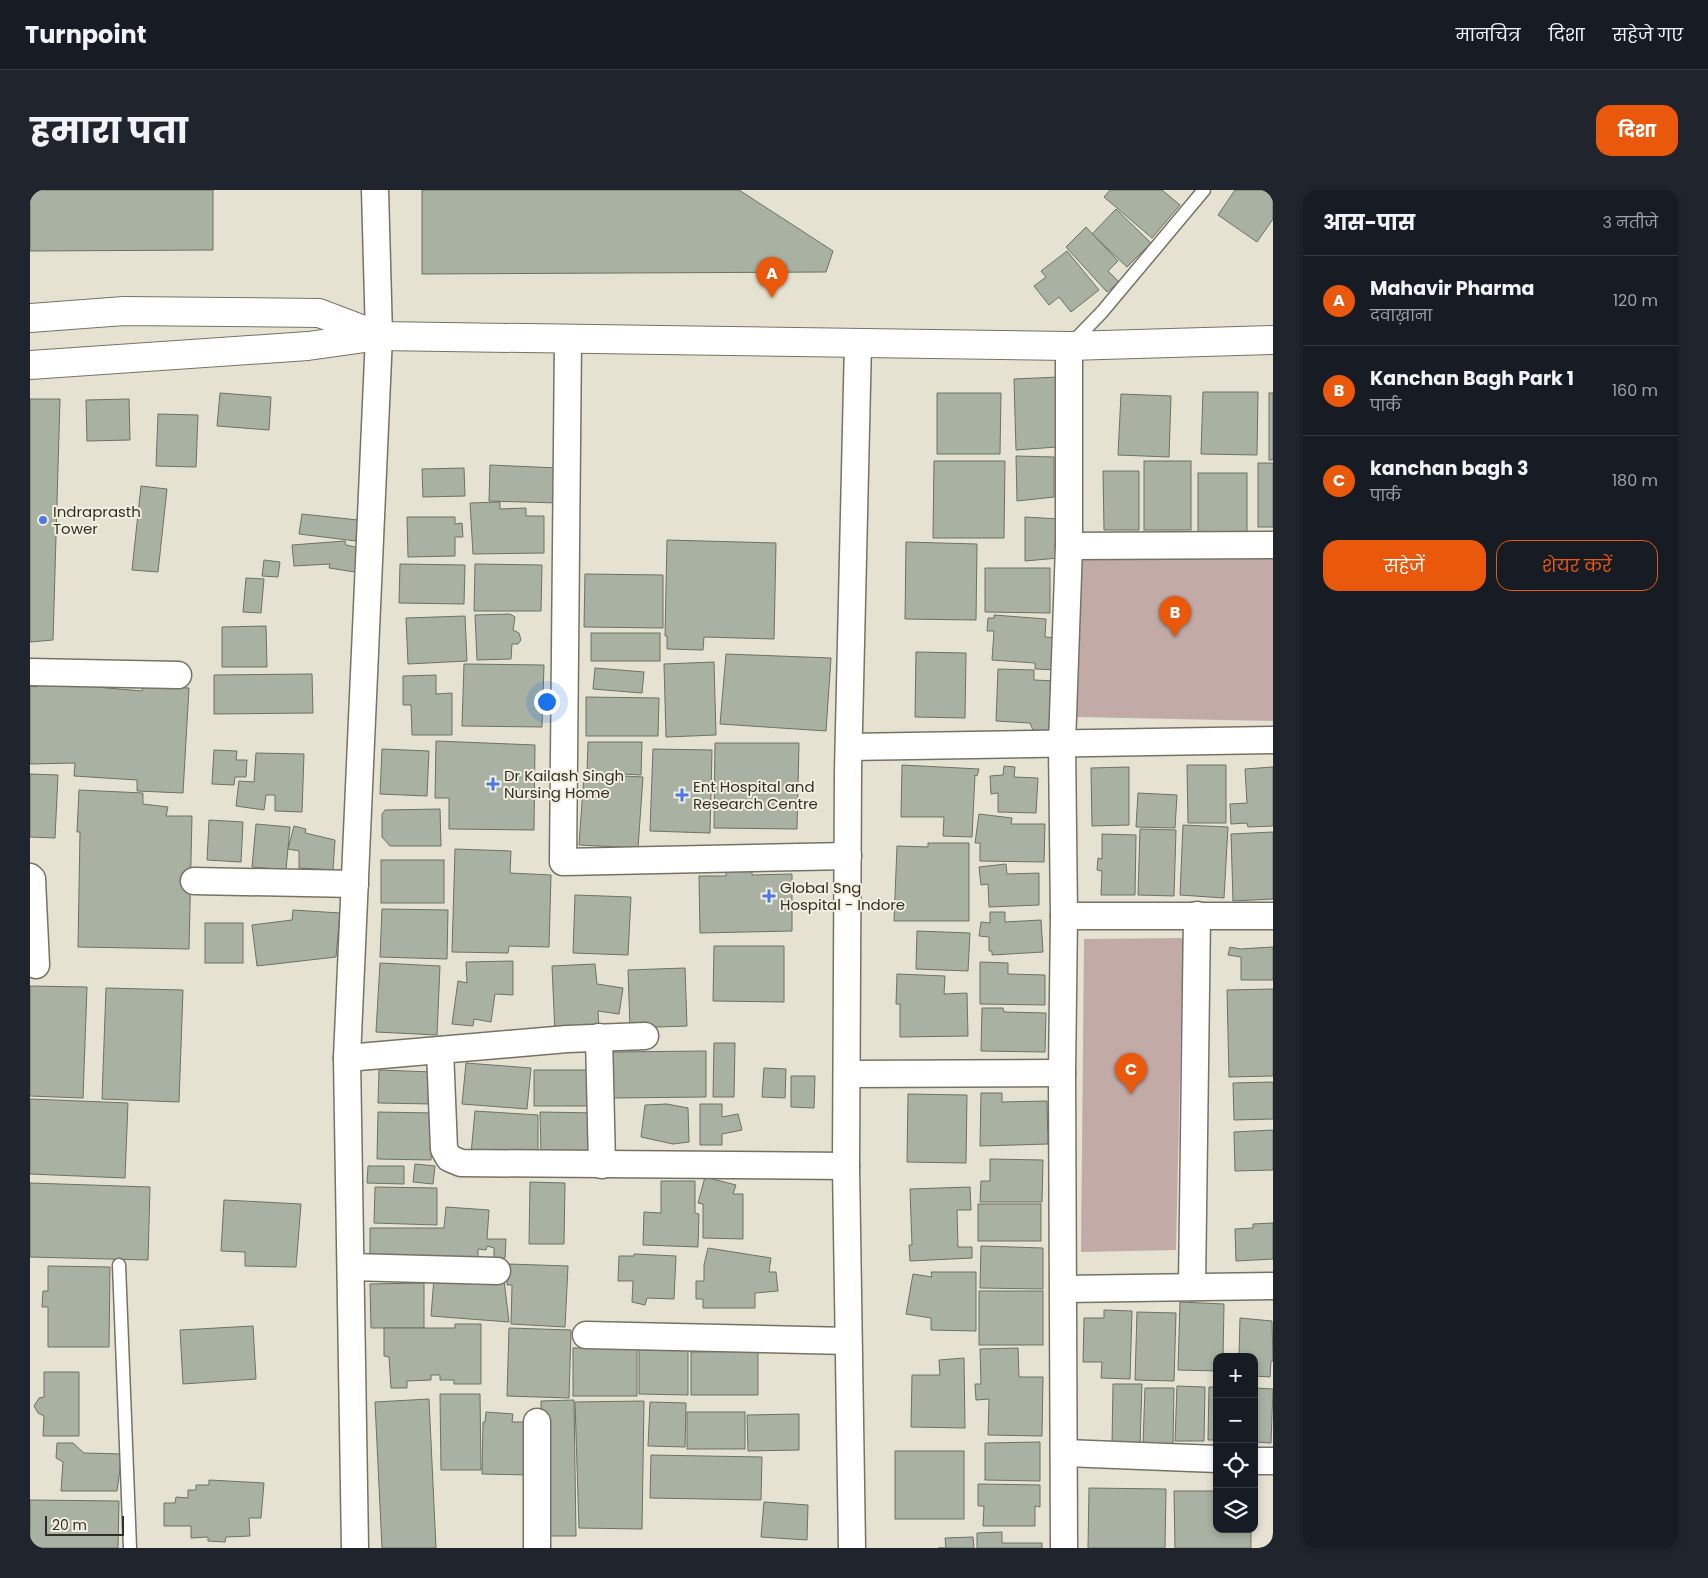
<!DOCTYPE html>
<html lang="hi">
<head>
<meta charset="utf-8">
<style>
	body { margin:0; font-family:Poppins,"Noto Sans Devanagari",sans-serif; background:#20242c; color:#f1f3f6 }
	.controls { position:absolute; right:15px; bottom:15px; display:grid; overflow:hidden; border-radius:10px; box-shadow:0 2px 8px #0003 }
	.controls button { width:45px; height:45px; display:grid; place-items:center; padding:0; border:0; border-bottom:1px solid #363941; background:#171b24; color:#f1f3f6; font:25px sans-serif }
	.scale { position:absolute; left:15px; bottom:12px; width:79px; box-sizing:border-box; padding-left:5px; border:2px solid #312f29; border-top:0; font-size:14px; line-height:18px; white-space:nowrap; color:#312f29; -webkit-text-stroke:4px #f3efde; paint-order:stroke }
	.you { position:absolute; left:516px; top:511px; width:18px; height:18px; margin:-12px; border:4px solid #fff; border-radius:50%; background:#1a73e8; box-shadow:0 0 0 8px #1a73e833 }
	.badge { display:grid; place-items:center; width:32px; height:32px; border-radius:50%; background:#ea580c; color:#fff; font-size:16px; font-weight:700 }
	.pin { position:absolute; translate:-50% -41px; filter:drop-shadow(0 1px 2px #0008) }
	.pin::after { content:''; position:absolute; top:26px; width:18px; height:15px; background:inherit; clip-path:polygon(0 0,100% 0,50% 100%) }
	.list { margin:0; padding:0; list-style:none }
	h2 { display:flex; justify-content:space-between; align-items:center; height:65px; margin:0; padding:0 20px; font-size:21px }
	h2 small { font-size:16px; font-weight:400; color:#9ea1a6 }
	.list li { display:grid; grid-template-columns:32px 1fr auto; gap:15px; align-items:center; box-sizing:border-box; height:90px; padding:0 20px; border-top:1px solid #363941 }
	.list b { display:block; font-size:19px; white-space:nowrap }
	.list p { margin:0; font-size:16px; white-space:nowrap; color:#9ea1a6 }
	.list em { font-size:16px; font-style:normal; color:#9ea1a6 }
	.actions { display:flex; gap:10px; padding:15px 20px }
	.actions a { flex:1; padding:11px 0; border:1px solid #ea580c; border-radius:15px; text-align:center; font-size:18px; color:#ea580c }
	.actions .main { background:#ea580c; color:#fff }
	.icon { flex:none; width:28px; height:28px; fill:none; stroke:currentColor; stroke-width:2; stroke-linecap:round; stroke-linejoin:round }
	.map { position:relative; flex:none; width:1243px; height:1358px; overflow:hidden; border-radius:15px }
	header { display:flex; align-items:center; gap:30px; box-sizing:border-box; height:70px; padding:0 25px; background:#171b24; border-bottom:1px solid #363941 }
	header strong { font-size:24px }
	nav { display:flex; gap:28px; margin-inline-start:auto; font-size:18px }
	.intro { display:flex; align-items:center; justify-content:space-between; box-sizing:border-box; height:120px; padding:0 30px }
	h1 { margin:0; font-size:35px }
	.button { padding:12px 22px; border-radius:15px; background:#ea580c; color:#fff; font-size:18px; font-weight:700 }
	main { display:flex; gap:30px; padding:0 30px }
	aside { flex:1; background:#171b24; border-radius:15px; box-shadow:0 2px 8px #0003 }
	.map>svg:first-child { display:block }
	.green { fill:#c2aaa7 }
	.building { fill:#a9b1a2; stroke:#6b7264 }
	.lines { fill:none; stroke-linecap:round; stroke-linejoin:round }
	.lane-casing { stroke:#777364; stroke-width:15 }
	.street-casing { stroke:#777364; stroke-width:29 }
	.secondary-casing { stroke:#777364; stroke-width:30 }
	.lane { stroke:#fff; stroke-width:12 }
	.street { stroke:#fff; stroke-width:26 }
	.secondary { stroke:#fff; stroke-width:28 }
	.poi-dot { fill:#4c76e9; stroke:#f3efde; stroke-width:2 }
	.labels { text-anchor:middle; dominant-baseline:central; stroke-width:4; stroke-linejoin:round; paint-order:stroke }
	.poi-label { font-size:15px; fill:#312f29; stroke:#f3efde; text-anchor:start }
</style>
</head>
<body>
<header>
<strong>Turnpoint</strong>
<nav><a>मानचित्र</a><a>दिशा</a><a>सहेजे गए</a></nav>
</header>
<div class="intro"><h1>हमारा पता</h1><a class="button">दिशा</a></div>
<main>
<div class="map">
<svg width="1243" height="1358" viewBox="0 0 1243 1358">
	<rect width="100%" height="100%" fill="#e6e2d1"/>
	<!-- green -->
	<g class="green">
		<path d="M1243 364V531L1047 527 1046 367Z"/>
		<path d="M1153 748 1146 1060 1051 1062 1054 749Z"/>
	</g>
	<!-- building -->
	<g class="building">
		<path d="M0 0H183V60L0 61Z"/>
		<path d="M392 0H709L803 61 796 82 392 84Z"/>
		<path d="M1080 0H1132L1150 15 1122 48 1074 7Z"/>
		<path d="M1205 0H1243V29L1227 52 1188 25Z"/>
		<path d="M1086 19 1121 53 1097 77 1062 44Z"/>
		<path d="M1056 37 1088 71 1078 81 1089 92 1077 102 1036 57Z"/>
		<path d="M1037 61 1069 100 1041 122 1029 107 1019 115 1004 96 1016 87 1011 81Z"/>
		<path d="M1029 187 1027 257 986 260 984 189Z"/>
		<path d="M1173 202H1228L1227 265 1171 264Z"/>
		<path d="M190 203 241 207 239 240 187 236Z"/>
		<path d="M907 203H971L970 264H907Z"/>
		<rect x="1239" y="203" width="4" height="67"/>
		<path d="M1091 204 1141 206 1139 267 1088 265Z"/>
		<path d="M0 209H30L23 450 0 452Z"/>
		<path d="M99 209 100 250 57 251 56 210Z"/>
		<path d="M128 224 168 225 166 277 126 276Z"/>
		<path d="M986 266 1024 267V307L987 311Z"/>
		<path d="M904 271H975L974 348H903Z"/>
		<rect x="1114" y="271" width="47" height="69"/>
		<rect x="1228" y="273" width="15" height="64"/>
		<path d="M460 275 528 278 527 313 459 311Z"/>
		<path d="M434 278 435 306 393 307 392 279Z"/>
		<path d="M1073 281H1109V340H1074Z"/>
		<rect x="1168" y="283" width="49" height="64"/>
		<path d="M111 296 137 299 128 382 102 380Z"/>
		<path d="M470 312V319L496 318V326H514V363L443 364 440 313Z"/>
		<path d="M272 324 328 330 326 351 269 344Z"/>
		<path d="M377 327H425V334L432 333 433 347H425V366L378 367Z"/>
		<path d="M995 327 1029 329V368L995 371Z"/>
		<path d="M637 350 746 353 744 449 674 447 673 460 637 459V446H635Z"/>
		<path d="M315 351 316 355 330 358 325 382 299 378 300 374 264 376 262 355Z"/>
		<path d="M876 352 947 354 946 430 875 429Z"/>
		<path d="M234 370 250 372 248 387 232 386Z"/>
		<path d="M370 374 435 375 434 414 369 413Z"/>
		<path d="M445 374 512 375 511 421H444Z"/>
		<path d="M955 378H1020V423L955 422Z"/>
		<path d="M555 384 633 385V438L554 437Z"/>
		<path d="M216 388 234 389 231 423 213 422Z"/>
		<path d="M480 424 485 427 483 440 489 443 491 450 488 454H482L481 469 447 470 445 425Z"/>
		<path d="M964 425 1016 429 1015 447 1030 448 1028 480 1005 479V473L962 470 964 441H957L958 428H964Z"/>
		<path d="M435 426 437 471 378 474 376 428Z"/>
		<path d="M236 436 237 477H192V437Z"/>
		<rect x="561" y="443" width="69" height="28"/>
		<path d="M886 462 936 463 935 528 885 527Z"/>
		<path d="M696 464 801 468 796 541 690 534Z"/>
		<path d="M684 472 686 545 636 547 634 474Z"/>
		<path d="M434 474 514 475 512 537 432 536Z"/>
		<path d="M565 478 614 482 612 503 563 499Z"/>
		<path d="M968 479 1004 480V490L1027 491V541L1003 540 1000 533 966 531Z"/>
		<path d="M282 484 283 523 184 524V485Z"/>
		<path d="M406 485V504L422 503V545H382L381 515H373V486Z"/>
		<path d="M8 492 112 501 113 496 159 498 153 603 107 601V590L44 586 45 573 0 574V496L7 497Z"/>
		<path d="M556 507 629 508 628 546H556Z"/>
		<path d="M406 551 505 555 504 640 419 639V608H405Z"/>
		<path d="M558 552H612L611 585 557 582Z"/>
		<path d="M685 553H769L767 639 684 638Z"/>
		<path d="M352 559 399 561 397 606 350 604Z"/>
		<path d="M623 559 682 560 680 643 620 641Z"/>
		<path d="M184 560 207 561 206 570H217L216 587H205L204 595 182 594Z"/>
		<path d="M226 563 274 564 272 622 245 621V605H236L234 620 206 616 209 591 224 592Z"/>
		<path d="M872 575 949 579 947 586 945 585 942 647 913 646 914 627H871Z"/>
		<path d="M1157 575H1196V633H1158Z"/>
		<path d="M974 576 985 577 984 587 1008 588 1006 623 968 622V603L961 604 960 586 973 585Z"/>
		<path d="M1099 577V635L1062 636 1061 578Z"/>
		<path d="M1243 577V636L1218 637 1217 633 1201 634 1200 614 1217 613 1215 579Z"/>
		<path d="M0 584 28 585 25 648 0 647Z"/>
		<path d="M554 584 613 587 608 658 549 655Z"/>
		<path d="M49 600 113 603V614L138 617 136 626H162L159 759 48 757 50 642H47Z"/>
		<path d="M1108 603 1147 605 1145 638 1106 637Z"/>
		<path d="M410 619 411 656H360L352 647V624L355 620Z"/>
		<path d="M949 624 982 628 981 634H1015L1014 672 950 671V653H945Z"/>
		<path d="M179 630 213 632 211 672 177 670Z"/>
		<path d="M226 634 260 637 256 680 222 677Z"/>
		<path d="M1153 635 1198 637 1194 708 1150 705Z"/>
		<path d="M264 636 276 639 275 643 305 650 303 680 269 678V661L258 659Z"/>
		<path d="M1110 639 1146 640 1144 706 1108 705Z"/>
		<path d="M1243 642V709L1203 711 1201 644Z"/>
		<path d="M1072 644 1106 645 1105 705H1071L1072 681 1067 680 1068 668 1072 669Z"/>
		<path d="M898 653H939V731H864L867 656 898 657Z"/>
		<path d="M425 659 481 661 480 683 521 685 519 757 479 756 478 763 422 762Z"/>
		<rect x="351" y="670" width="63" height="43"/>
		<path d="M722 674V685L762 684V741L670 743 669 686H696V675Z"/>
		<path d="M976 674 977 684 1009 683V715L959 717 958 694 951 695 949 677Z"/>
		<path d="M545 705 601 707 598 765 543 763Z"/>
		<path d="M352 719 418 720 417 769 350 767Z"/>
		<path d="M263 720 310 723 306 767 227 776 222 735 262 730Z"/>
		<path d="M960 722H975V732L1011 730 1013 762 962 765V761H959V747L949 746 951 732 960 733Z"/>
		<rect x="175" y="733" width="38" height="40"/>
		<path d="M887 741 940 743 938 781 886 779Z"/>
		<path d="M684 756H754V812L683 811Z"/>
		<path d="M1200 757 1210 759 1243 757V790H1211V767L1198 765Z"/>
		<path d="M483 771V805L465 804 461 832 444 829 443 836 422 834 428 791 437 793 436 772Z"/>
		<path d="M950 772 978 773V784L1015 785V815L950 814Z"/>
		<path d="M350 773 410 776 407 845 346 842Z"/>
		<path d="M565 774 567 794 593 798 589 824 568 821 569 841 525 844 522 776Z"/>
		<path d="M655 778 657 836 600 838 598 780Z"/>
		<path d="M867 784 915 786 914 804 937 803 938 846 870 847V814H866Z"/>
		<path d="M0 796 57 797 53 908 0 906Z"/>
		<path d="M76 798 153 800 149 912 72 909Z"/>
		<path d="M1243 799V886L1199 887 1197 800Z"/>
		<path d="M952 818H973L974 822 1016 823 1015 862 951 861Z"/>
		<path d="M684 853H705L704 907H683Z"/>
		<path d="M676 861V907L582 908V862Z"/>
		<path d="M436 873 501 878 497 919 432 914Z"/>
		<path d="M734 878 756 879 755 908 732 907Z"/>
		<path d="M349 880 403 882 402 914 348 913Z"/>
		<path d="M504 880H568L567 916H504Z"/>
		<path d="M761 886H785L784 918 761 917Z"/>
		<path d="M1243 892V929L1204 930 1203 893Z"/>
		<path d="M951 903H972V912L1017 911 1018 954 950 956Z"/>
		<path d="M878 904 937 905 936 973 877 972Z"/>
		<path d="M0 909 98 913 95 988 0 984Z"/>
		<path d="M637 914 658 918 659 952 643 954 611 947 615 915Z"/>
		<path d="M670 914H692V927L708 924 712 940 692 944V955H670Z"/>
		<path d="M445 921 508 925V970L441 964Z"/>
		<path d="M348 922 403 923 401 970 347 969Z"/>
		<path d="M510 922 568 923 566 966 511 962Z"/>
		<path d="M1243 940V980L1205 981 1204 942Z"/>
		<path d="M960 969 1013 970 1012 1012H950L951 991H960Z"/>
		<path d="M385 974 405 976 403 994 383 992Z"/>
		<path d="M338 976H374V994L337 993Z"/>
		<path d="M675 987 706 995 703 1004H713V1049L673 1048V1014L668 1013Z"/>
		<path d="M631 991H665V1023L669 1024 668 1057 613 1055 614 1022 631 1023Z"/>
		<path d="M500 992 535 993 534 1054H499Z"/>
		<path d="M0 993 120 997 118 1070 0 1067Z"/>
		<path d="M345 997 407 998V1035L344 1033Z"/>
		<path d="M940 997 941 1020H927L928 1057H942V1068L880 1071 879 1055H882L880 999Z"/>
		<path d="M194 1010 271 1014 266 1077 215 1076V1062L191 1061Z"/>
		<rect x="948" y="1014" width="63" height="37"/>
		<path d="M416 1017 459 1020 457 1049H476L475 1068H464V1058L457 1056 456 1060 448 1059V1067H340V1038H414Z"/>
		<path d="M1243 1033V1069L1206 1071 1205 1039 1223 1038V1034Z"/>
		<path d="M951 1056 1013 1058V1099L950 1098Z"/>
		<path d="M678 1058 741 1068 739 1082H746L748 1101 725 1103V1118H673V1109H666V1091H674V1075Z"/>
		<path d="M604 1064 646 1066 644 1109 617 1108 615 1115 602 1112 603 1091H588L589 1066H604Z"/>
		<path d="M478 1074 538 1076 535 1137 481 1134 482 1095H477Z"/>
		<path d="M18 1076 80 1077 79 1157H18V1117H12L13 1101H18Z"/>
		<path d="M901 1082H946V1141L901 1140V1128L876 1124 883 1084 902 1087Z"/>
		<path d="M404 1088 474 1090 479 1132 401 1126Z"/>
		<path d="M394 1093V1138H341L340 1094Z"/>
		<rect x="949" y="1101" width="64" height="54"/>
		<path d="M1150 1112 1194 1114 1193 1167H1187V1181L1148 1180Z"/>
		<path d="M1074 1120 1102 1121 1100 1189 1071 1188 1072 1172H1053L1054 1128H1074Z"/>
		<path d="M1107 1122 1146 1123 1144 1191 1105 1190Z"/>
		<path d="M1210 1128 1242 1131 1243 1171H1241L1240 1187 1225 1186 1224 1189V1167H1209Z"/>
		<path d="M425 1134H451V1194H424V1190H410V1185H401V1190L377 1191V1198H361L359 1167 354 1166V1138H425Z"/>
		<path d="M223 1136 226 1189 153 1194 150 1140Z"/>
		<path d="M479 1138 541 1140 539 1208 477 1206Z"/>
		<rect x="543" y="1158" width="64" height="48"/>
		<path d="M988 1158 989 1187H1013L1012 1246 958 1245 959 1209 946 1210 945 1194H951L950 1159Z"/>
		<path d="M609 1160H658V1205L609 1204Z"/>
		<path d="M728 1161V1205H661V1162Z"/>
		<path d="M934 1168 935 1238 881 1237 882 1185H910L909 1170Z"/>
		<path d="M14 1182H49V1246H13L14 1226 8 1223 4 1216 9 1208 14 1207Z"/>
		<path d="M1083 1194H1112L1110 1255 1082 1254Z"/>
		<path d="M1147 1196 1175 1197 1174 1251H1145Z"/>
		<path d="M1179 1197H1187V1250H1178Z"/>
		<path d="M1115 1198H1144L1143 1254H1113Z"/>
		<path d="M1224 1198 1243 1199 1241 1253 1224 1252Z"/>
		<path d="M410 1204H450L451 1280H411Z"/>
		<path d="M399 1209 406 1358H352L345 1212Z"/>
		<path d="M544 1210 546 1346H513L511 1211Z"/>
		<path d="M614 1211 612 1339 549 1338 545 1212Z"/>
		<path d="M620 1212 656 1213 655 1257 618 1256Z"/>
		<path d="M456 1222 483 1224 482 1232H500L499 1285 452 1284 453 1232H455Z"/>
		<rect x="657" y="1222" width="58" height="37"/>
		<path d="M769 1224V1260L718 1261 717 1225Z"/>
		<path d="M1010 1252V1291L955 1290V1253Z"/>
		<path d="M27 1253H43L54 1263 92 1264 87 1301H31L33 1272 26 1268Z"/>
		<rect x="865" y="1261" width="69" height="68"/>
		<path d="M621 1265 732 1267 731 1310 620 1308Z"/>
		<path d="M179 1290 234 1293 231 1328H219L220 1346 196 1347 195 1352 178 1351V1347L161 1348V1336H134V1313H145L146 1307 158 1308V1300H166V1295H179Z"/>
		<path d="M948 1294 1010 1295V1317L1005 1316V1336H953L954 1316H948Z"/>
		<path d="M1059 1298 1136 1299 1135 1358H1058Z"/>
		<path d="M1144 1301H1187V1339H1221V1358H1145Z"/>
		<path d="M0 1310 89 1311 88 1358H0Z"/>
		<path d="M734 1312 778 1315 777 1350 731 1347Z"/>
		<path d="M972 1342V1353H1012V1358H947V1343Z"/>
		<path d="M943 1347 944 1358H908H916L915 1348Z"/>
	</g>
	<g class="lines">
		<defs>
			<g id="lane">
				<path d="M1042 153 1072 122 1174 0"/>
				<path d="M89 1075 100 1358"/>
			</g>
			<g id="street">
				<path d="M538 149 533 672 818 666"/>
				<path d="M1039 356 1243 355"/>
				<path d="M0 482 148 485"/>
				<path d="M819 557 1243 550"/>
				<path d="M0 687 2 689 6 775"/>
				<path d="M164 691 325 694"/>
				<path d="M1034 726H1243"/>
				<path d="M569 847 572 975"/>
				<path d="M410 860 414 959 419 968 431 973 816 976"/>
				<path d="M317 868 537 849 615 846"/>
				<path d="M819 884 1032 883"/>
				<path d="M321 1077 467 1081"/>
				<path d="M1162 1097 1167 725"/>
				<path d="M1034 1099 1243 1096"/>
				<path d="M556 1145 818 1151"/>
				<path d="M1035 1263 1187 1269"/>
				<path d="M1224 1271H1243"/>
				<path d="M325 1358 317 868 349 146 345 0"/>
				<path d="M507 1358V1232"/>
				<path d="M822 1358 816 976 818 581 828 153"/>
				<path d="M1034 1358 1032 883 1034 726 1032 554 1039 356V156"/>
			</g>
			<g id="secondary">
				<path d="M0 128 94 121 289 123 347 145"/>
				<path d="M0 175 278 156 349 146 1039 156 1243 150"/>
			</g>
		</defs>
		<!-- lane casing -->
		<use href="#lane" class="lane-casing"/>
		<!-- street casing -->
		<use href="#street" class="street-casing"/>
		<!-- secondary casing -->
		<use href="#secondary" class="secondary-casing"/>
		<!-- lane -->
		<use href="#lane" class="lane"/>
		<!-- street -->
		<use href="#street" class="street"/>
		<!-- secondary -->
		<use href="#secondary" class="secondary"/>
	</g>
	<!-- markers -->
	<g class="poi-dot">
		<circle cx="13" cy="330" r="5"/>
		<path d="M460.5 586.5h5v5h5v5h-5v5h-5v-5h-5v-5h5z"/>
		<path d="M649.5 597.5h5v5h5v5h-5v5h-5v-5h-5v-5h5z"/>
		<path d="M736.5 698.5h5v5h5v5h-5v5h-5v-5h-5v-5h5z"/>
	</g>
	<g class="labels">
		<!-- poi labels -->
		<g class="poi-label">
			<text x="23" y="321">Indraprasth<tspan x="23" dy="17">Tower</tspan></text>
			<text x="474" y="585">Dr Kailash Singh<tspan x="474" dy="17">Nursing Home</tspan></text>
			<text x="663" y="596">Ent Hospital and<tspan x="663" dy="17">Research Centre</tspan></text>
			<text x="750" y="697">Global Sng<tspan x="750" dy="17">Hospital - Indore</tspan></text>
		</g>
	</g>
</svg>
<div class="controls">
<button>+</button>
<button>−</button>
<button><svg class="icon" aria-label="locate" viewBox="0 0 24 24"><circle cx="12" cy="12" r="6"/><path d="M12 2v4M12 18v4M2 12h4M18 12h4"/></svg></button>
<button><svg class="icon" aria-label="layers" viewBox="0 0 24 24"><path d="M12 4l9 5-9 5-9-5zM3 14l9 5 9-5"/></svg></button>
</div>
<div class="scale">20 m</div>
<div class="you"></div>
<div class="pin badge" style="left:742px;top:108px">A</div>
<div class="pin badge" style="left:1145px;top:447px">B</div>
<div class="pin badge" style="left:1101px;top:904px">C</div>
</div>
<aside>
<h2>आस-पास<small>3 नतीजे</small></h2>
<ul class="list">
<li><span class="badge">A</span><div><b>Mahavir Pharma</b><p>दवाख़ाना</p></div><em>120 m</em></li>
<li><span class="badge">B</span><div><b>Kanchan Bagh Park 1</b><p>पार्क</p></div><em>160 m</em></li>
<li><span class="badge">C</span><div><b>kanchan bagh 3</b><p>पार्क</p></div><em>180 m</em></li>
</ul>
<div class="actions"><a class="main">सहेजें</a><a>शेयर करें</a></div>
</aside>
</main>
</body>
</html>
